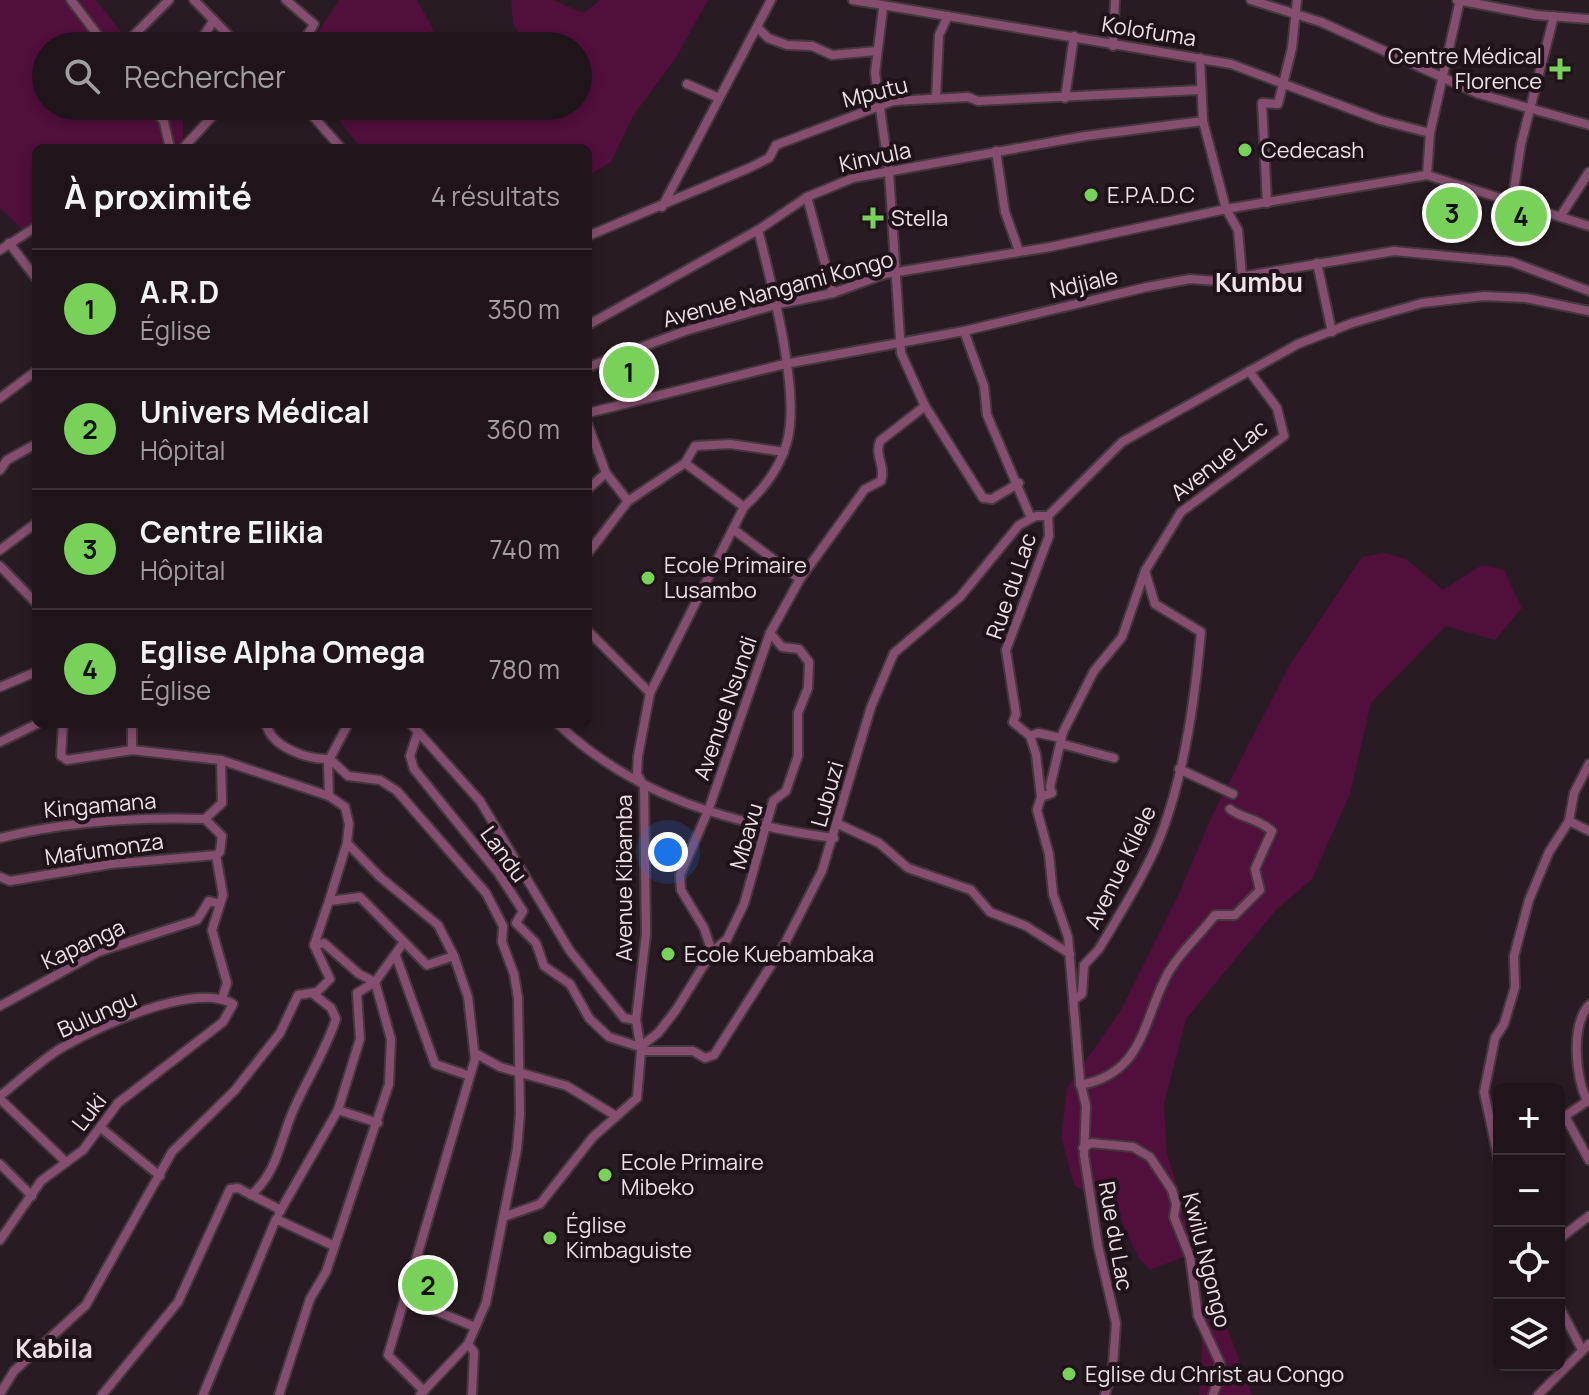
<!DOCTYPE html>
<html lang="fr">
<head>
<meta charset="utf-8">
<style>
	body { margin:0; font-family:Manrope,sans-serif; background:#2c2127; color:#f1f3f6 }
	.controls { position:absolute; right:24px; bottom:24px; display:grid; overflow:hidden; border-radius:12px; box-shadow:0 4px 12px #0003 }
	.controls button { width:72px; height:72px; display:grid; place-items:center; padding:0; border:0; border-bottom:2px solid #3c3339; background:#1f141a; color:#f1f3f6; font:40px sans-serif }
	.you { position:absolute; left:668px; top:852px; width:28px; height:28px; margin:-20px; border:6px solid #fff; border-radius:50%; background:#1a73e8; box-shadow:0 0 0 12px #1a73e833 }
	.badge { display:grid; place-items:center; width:52px; height:52px; border-radius:50%; background:#78d158; color:#111; font-size:26px; font-weight:700 }
	.pin { position:absolute; translate:-50% -50%; border:4px solid #fff; box-shadow:0 2px 8px #0006 }
	.list { margin:0; padding:0; list-style:none }
	h2 { display:flex; justify-content:space-between; align-items:center; height:104px; margin:0; padding:0 32px; font-size:34px }
	h2 small { font-size:26px; font-weight:400; color:#a19ea2 }
	.list li { display:grid; grid-template-columns:52px 1fr auto; gap:24px; align-items:center; box-sizing:border-box; height:120px; padding:0 32px; border-top:2px solid #3c3339 }
	.list b { display:block; font-size:30px; white-space:nowrap }
	.list p { margin:0; font-size:26px; white-space:nowrap; color:#a19ea2 }
	.list em { font-size:26px; font-style:normal; color:#a19ea2 }
	.icon { flex:none; width:44px; height:44px; fill:none; stroke:currentColor; stroke-width:2; stroke-linecap:round; stroke-linejoin:round }
	.map { position:relative; flex:none; width:1589px; height:1395px; overflow:hidden }
	.search { position:absolute; background:#1f141a; box-shadow:0 4px 12px #0003; left:32px; top:32px; width:560px; height:88px; display:flex; align-items:center; gap:20px; box-sizing:border-box; padding:0 28px; border-radius:44px; color:#a19ea2; font-size:30px }
	.panel { position:absolute; background:#1f141a; box-shadow:0 4px 12px #0003; left:32px; top:144px; width:560px; height:584px; border-radius:12px }
	.map>svg:first-child { display:block }
	.green { fill:#510f3b }
	.lines { fill:none; stroke-linecap:round; stroke-linejoin:round }
	.minor-casing { stroke:#44373e; stroke-width:12 }
	.minor { stroke:#854e6e; stroke-width:8 }
	.poi-dot { fill:#78d158; stroke:#1f1219; stroke-width:3 }
	.labels { text-anchor:middle; dominant-baseline:central; stroke-width:8; stroke-linejoin:round; paint-order:stroke }
	.street-label { font-size:22px; fill:#ece2e7; stroke:#1f1219 }
	.poi-label { font-size:22px; fill:#ece2e7; stroke:#1f1219; text-anchor:start }
	.quarter-label { font-size:26px; font-weight:bold; fill:#ece2e7; stroke:#1f1219 }
</style>
</head>
<body>
<div class="map">
<svg width="1589" height="1395" viewBox="0 0 1589 1395">
	<rect width="100%" height="100%" fill="#291b23"/>
	<!-- green -->
	<g class="green">
		<path d="M0 0H96L132 46H46V106H175L183 117V142L174 148H36V225L26 233 0 208Z"/>
		<path d="M339 0H417L442 46H309Z"/>
		<path d="M511 0H553L584 13 600 0H708L677 56 633 116 611 162 588 176V148H361L328 106H482L490 116 533 111 535 106H578V46H526L513 23Z"/>
		<path d="M1384 553 1406 559 1443 590 1482 565 1504 570 1522 608 1495 640 1446 626 1371 703 1350 794 1312 879 1276 910 1186 1019 1164 1104 1167 1154 1186 1213 1203 1250 1149 1270 1138 1257 1117 1211 1074 1185 1061 1137 1067 1088 1121 1010 1180 891 1212 816 1289 666 1362 557Z"/>
		<path d="M1219 1305 1252 1395H1199L1202 1344 1198 1316Z"/>
	</g>
	<g class="lines">
		<defs>
			<g id="minor">
				<path d="M71 0 106 46"/>
				<path d="M194 0 239 46"/>
				<path d="M286 0 314 24 301 46"/>
				<path d="M853 0 1231 64 1380 120 1430 133"/>
				<path d="M1251 0 1321 22 1479 94 1589 125"/>
				<path d="M1457 0 1536 15 1589 19"/>
				<path d="M883 8 875 73 889 172 901 353 925 406 983 498 992 499 1019 483"/>
				<path d="M758 28 768 38 787 45 812 46 832 55 877 51"/>
				<path d="M123 46 169 0"/>
				<path d="M197 46 214 20"/>
				<path d="M1113 46 1115 0"/>
				<path d="M1200 58 1203 121 1226 209 1238 230 1242 276"/>
				<path d="M687 84 719 98"/>
				<path d="M936 98 939 35 948 16"/>
				<path d="M1065 98 1074 36"/>
				<path d="M153 106 164 122 170 148"/>
				<path d="M304 106 341 148"/>
				<path d="M183 148 222 106"/>
				<path d="M996 151 1005 212 1019 251"/>
				<path d="M1427 175 1430 133 1460 0"/>
				<path d="M807 197 833 293"/>
				<path d="M1512 202 1521 144 1554 16"/>
				<path d="M1267 203 1262 103 1278 104 1292 48 1297 0"/>
				<path d="M662 207 771 0"/>
				<path d="M1560 217 1589 172"/>
				<path d="M588 236 749 168 769 158 776 145 893 101 968 97 978 101 1199 90"/>
				<path d="M9 243 36 278"/>
				<path d="M0 250 36 227"/>
				<path d="M1317 263 1332 332"/>
				<path d="M588 325 758 230 807 197 853 178 1085 136 1203 121"/>
				<path d="M964 331 984 386 987 415 1031 518"/>
				<path d="M588 367 685 331 775 305 833 293 885 274 1050 247 1226 209 1427 175 1589 226"/>
				<path d="M0 398 36 371"/>
				<path d="M588 413 785 364 964 331 1147 287 1190 279 1216 281 1394 251 1512 262 1589 291"/>
				<path d="M588 425 606 473 628 501"/>
				<path d="M685 463 695 446 730 444 784 452"/>
				<path d="M0 470 7 460 36 444"/>
				<path d="M588 489 606 473"/>
				<path d="M733 529 800 579"/>
				<path d="M0 550 36 523"/>
				<path d="M588 553 628 501 685 463 744 507"/>
				<path d="M0 566 36 603"/>
				<path d="M588 631 650 693"/>
				<path d="M0 687 36 672"/>
				<path d="M63 724 61 756 67 760 132 750 221 760 329 796"/>
				<path d="M132 724V750"/>
				<path d="M266 724C272 748 309 760 330 759L348 776 380 780 397 791 486 893 503 926 502 942 514 974 518 998 520 1114 517 1149 486 1303 468 1344 420 1395"/>
				<path d="M411 724 480 801 570 951 624 1018 636 1020"/>
				<path d="M558 724C635 797 731 824 834 838"/>
				<path d="M417 735 410 756 414 769 499 874 523 911 516 923 536 943 544 966 570 984 589 1018 609 1037 640 1047 658 1033 676 1010 712 952 727 939 744 904 773 801 786 791 798 756V713L808 688 809 662 799 649 782 647 770 633"/>
				<path d="M1030 736 1038 733 1061 738"/>
				<path d="M0 742 37 724"/>
				<path d="M1062 744 1114 758"/>
				<path d="M221 760 222 803 205 819 222 836 220 852 216 855 223 895 212 930 227 983 222 999"/>
				<path d="M1179 769 1233 794"/>
				<path d="M1041 797 1052 793 1050 787 1063 732 1094 671 1122 637 1145 571"/>
				<path d="M1569 821 1589 831"/>
				<path d="M838 824 879 843 908 868 971 890 990 912 1026 926 1070 954"/>
				<path d="M0 838C68 821 135 817 205 819"/>
				<path d="M347 843 380 877 438 925 454 956 468 997 475 1059 388 1355 424 1391"/>
				<path d="M0 877 10 881 111 864 216 855"/>
				<path d="M329 901 347 843 349 824 345 807 329 796 328 762 348 724"/>
				<path d="M712 952 704 928 681 890 680 875 708 811 770 633 800 579 865 489 881 481C886 466 874 456 880 441L925 406"/>
				<path d="M396 956 435 1064 467 1075"/>
				<path d="M1075 999 1082 994 1084 965 1099 949C1122 910 1150 867 1165 824 1186 763 1195 697 1201 632L1155 604 1145 571 1181 512 1284 436 1277 408 1249 371"/>
				<path d="M0 1006 98 952 197 920 209 901 220 904"/>
				<path d="M641 1051H693L705 1058 714 1055 784 945 822 871 871 707 894 653 960 597 1019 525 1036 516H1048"/>
				<path d="M475 1053 500 1067 567 1086 616 1116"/>
				<path d="M1080 1085C1142 1074 1142 1025 1165 979 1176 956 1199 936 1215 915H1235L1260 890 1255 869 1272 831C1256 817 1242 819 1230 809"/>
				<path d="M0 1096C19 1081 38 1063 58 1050 94 1028 195 981 233 1004L223 1022 118 1103 83 1150 41 1181 0 1240"/>
				<path d="M0 1099 66 1162"/>
				<path d="M1589 1100 1565 1116 1589 1160"/>
				<path d="M1587 1101C1576 1077 1570 1027 1589 1005"/>
				<path d="M378 1123 338 1110 360 1039 357 993 375 982 404 942"/>
				<path d="M101 1128 160 1176"/>
				<path d="M1083 1148 1091 1143 1133 1147 1150 1157 1172 1190 1176 1204 1174 1217 1190 1257 1198 1316 1220 1363V1375L1213 1395"/>
				<path d="M1499 1162 1484 1092 1495 1038 1504 1024 1515 987 1514 956 1529 900 1549 852 1569 821 1574 793 1589 764"/>
				<path d="M0 1164 32 1196"/>
				<path d="M251 1195C277 1173 280 1141 293 1111 307 1079 325 1052 336 1019L331 1008 312 993"/>
				<path d="M279 1213 338 1110"/>
				<path d="M506 1216 540 1204 593 1137 637 1098 641 1051 636 1020 646 934 644 786 637 774 638 756 650 693 744 507C764 489 780 468 787 442 801 393 771 281 758 230"/>
				<path d="M1559 1239 1589 1216"/>
				<path d="M407 1299 475 1327"/>
				<path d="M1559 1306 1582 1350"/>
				<path d="M468 1344 474 1352 472 1395"/>
				<path d="M0 1394 14 1371 86 1305 172 1152 235 1090 280 1033 298 995 317 992 330 979 314 945 329 901 360 897 427 965 454 956"/>
				<path d="M102 1395 178 1302 230 1189 238 1188 281 1210"/>
				<path d="M203 1395 276 1219 332 1245"/>
				<path d="M279 1395 310 1299 326 1272 389 1084 391 1039 375 982 359 974 324 943 314 945"/>
				<path d="M1105 1395 1113 1365 1116 1323 1098 1246 1084 1155 1086 1106 1080 1081 1068 937 1053 894 1049 854 1037 810 1041 797 1036 754 1030 736 1013 722 1016 714 1006 650 1049 536 1048 516 1122 442 1298 344 1352 323 1422 303 1484 296 1526 298 1589 311"/>
				<path d="M1538 1395 1589 1344"/>
			</g>
		</defs>
		<!-- minor casing -->
		<use href="#minor" class="minor-casing"/>
		<!-- minor -->
		<use href="#minor" class="minor"/>
	</g>
	<!-- markers -->
	<g class="poi-dot">
		<path d="M1556 57h8v8h8v8h-8v8h-8v-8h-8v-8h8z"/>
		<circle cx="1245" cy="150" r="8"/>
		<circle cx="1091" cy="195" r="8"/>
		<path d="M869 206h8v8h8v8h-8v8h-8v-8h-8v-8h8z"/>
		<circle cx="648" cy="578" r="8"/>
		<circle cx="668" cy="954" r="8"/>
		<circle cx="605" cy="1175" r="8"/>
		<circle cx="550" cy="1238" r="8"/>
		<circle cx="1069" cy="1374" r="8"/>
	</g>
	<g class="labels">
		<!-- street labels -->
		<g class="street-label">
			<text transform="translate(1149 31) rotate(9)">Kolofuma</text>
			<text transform="translate(875 92) rotate(-14)">Mputu</text>
			<text transform="translate(875 157) rotate(-12)">Kinvula</text>
			<text transform="translate(1084 283) rotate(-13)">Ndjiale</text>
			<text transform="translate(778 289) rotate(-15)">Avenue Nangami Kongo</text>
			<text transform="translate(1219 460) rotate(-38)">Avenue Lac</text>
			<text transform="translate(1011 586) rotate(-71)">Rue du Lac</text>
			<text transform="translate(725 708) rotate(-71)">Avenue Nsundi</text>
			<text transform="translate(827 794) rotate(-74)">Lubuzi</text>
			<text transform="translate(100 805) rotate(-5)">Kingamana</text>
			<text transform="translate(746 836) rotate(-74)">Mbavu</text>
			<text transform="translate(104 849) rotate(-8)">Mafumonza</text>
			<text transform="translate(504 854) rotate(54)">Landu</text>
			<text transform="translate(1120 867) rotate(-64)">Avenue Kilele</text>
			<text transform="translate(624 878) rotate(-90)">Avenue Kibamba</text>
			<text transform="translate(83 944) rotate(-25)">Kapanga</text>
			<text transform="translate(97 1014) rotate(-24)">Bulungu</text>
			<text transform="translate(89 1112) rotate(-52)">Luki</text>
			<text transform="translate(1116 1236) rotate(80)">Rue du Lac</text>
			<text transform="translate(1207 1260) rotate(76)">Kwilu Ngongo</text>
		</g>
		<!-- poi labels -->
		<g class="poi-label">
			<text x="1542" y="56" text-anchor="end">Centre Médical<tspan x="1542" dy="25">Florence</tspan></text>
			<text x="1261" y="150">Cedecash</text>
			<text x="1107" y="195">E.P.A.D.C</text>
			<text x="891" y="218">Stella</text>
			<text x="664" y="565">Ecole Primaire<tspan x="664" dy="25">Lusambo</tspan></text>
			<text x="684" y="954">Ecole Kuebambaka</text>
			<text x="621" y="1162">Ecole Primaire<tspan x="621" dy="25">Mibeko</tspan></text>
			<text x="566" y="1225">Église<tspan x="566" dy="25">Kimbaguiste</tspan></text>
			<text x="1085" y="1374">Eglise du Christ au Congo</text>
		</g>
		<!-- quarter labels -->
		<g class="quarter-label">
			<text x="1259" y="282">Kumbu</text>
			<text x="54" y="1348">Kabila</text>
		</g>
	</g>
</svg>
<div class="controls">
<button>+</button>
<button>−</button>
<button><svg class="icon" aria-label="locate" viewBox="0 0 24 24"><circle cx="12" cy="12" r="6"/><path d="M12 2v4M12 18v4M2 12h4M18 12h4"/></svg></button>
<button><svg class="icon" aria-label="layers" viewBox="0 0 24 24"><path d="M12 4l9 5-9 5-9-5zM3 14l9 5 9-5"/></svg></button>
</div>
<div class="you"></div>
<div class="pin badge" style="left:629px;top:372px">1</div>
<div class="pin badge" style="left:428px;top:1285px">2</div>
<div class="pin badge" style="left:1452px;top:213px">3</div>
<div class="pin badge" style="left:1521px;top:216px">4</div>
<div class="search"><svg class="icon" aria-label="search" viewBox="0 0 24 24"><circle cx="10" cy="10" r="6"/><path d="M15 15l6 6"/></svg>Rechercher</div>
<section class="panel">
<h2>À proximité<small>4 résultats</small></h2>
<ul class="list">
<li><span class="badge">1</span><div><b>A.R.D</b><p>Église</p></div><em>350 m</em></li>
<li><span class="badge">2</span><div><b>Univers Médical</b><p>Hôpital</p></div><em>360 m</em></li>
<li><span class="badge">3</span><div><b>Centre Elikia</b><p>Hôpital</p></div><em>740 m</em></li>
<li><span class="badge">4</span><div><b>Eglise Alpha Omega</b><p>Église</p></div><em>780 m</em></li>
</ul>
</section>
</div>
</body>
</html>
